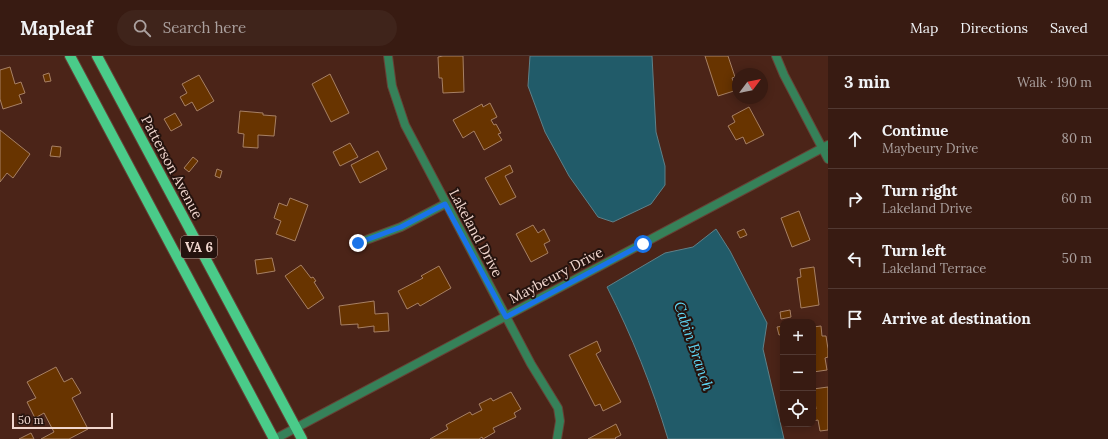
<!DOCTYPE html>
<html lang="en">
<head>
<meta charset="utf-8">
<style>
	body { margin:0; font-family:Lora,serif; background:#3f241b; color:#f1f3f6 }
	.controls { position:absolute; right:12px; bottom:12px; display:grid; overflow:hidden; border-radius:8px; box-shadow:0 2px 10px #0003 }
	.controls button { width:36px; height:36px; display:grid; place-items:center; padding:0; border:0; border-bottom:1px solid #523932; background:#381b12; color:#f1f3f6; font:20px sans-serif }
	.compass { position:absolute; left:732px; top:12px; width:36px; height:36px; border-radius:50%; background:#381b12; box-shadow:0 2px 10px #0003; rotate:58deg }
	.scale { position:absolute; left:12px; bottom:10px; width:101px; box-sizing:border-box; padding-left:4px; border:2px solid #f1d7cf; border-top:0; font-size:11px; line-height:14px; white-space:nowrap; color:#f1d7cf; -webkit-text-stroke:3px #25130e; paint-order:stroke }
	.stop { position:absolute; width:12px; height:12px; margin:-9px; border:3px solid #1a73e8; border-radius:50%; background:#fff }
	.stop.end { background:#1a73e8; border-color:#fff; box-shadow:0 1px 4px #0008 }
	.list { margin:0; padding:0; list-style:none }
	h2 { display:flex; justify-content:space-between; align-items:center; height:52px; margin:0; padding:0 16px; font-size:17px }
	h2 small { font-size:13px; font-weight:400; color:#aba19f }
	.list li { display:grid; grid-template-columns:26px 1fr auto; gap:12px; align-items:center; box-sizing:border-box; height:60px; padding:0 16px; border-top:1px solid #523932 }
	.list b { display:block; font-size:15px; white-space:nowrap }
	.list p { margin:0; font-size:13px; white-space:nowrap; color:#aba19f }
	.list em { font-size:13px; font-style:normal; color:#aba19f }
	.icon { flex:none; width:22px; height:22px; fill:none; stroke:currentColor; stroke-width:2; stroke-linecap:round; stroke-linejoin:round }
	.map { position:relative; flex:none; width:828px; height:383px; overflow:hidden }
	header { display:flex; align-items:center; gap:24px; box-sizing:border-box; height:56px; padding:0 20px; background:#381b12; border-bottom:1px solid #523932 }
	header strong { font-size:19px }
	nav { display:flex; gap:22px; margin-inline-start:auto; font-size:14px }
	.search { width:280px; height:36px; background:#3f241b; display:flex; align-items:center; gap:10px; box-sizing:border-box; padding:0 14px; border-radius:22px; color:#aba19f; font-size:15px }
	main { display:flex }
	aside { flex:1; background:#381b12 }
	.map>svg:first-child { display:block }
	.water { fill:#215b69; stroke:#5f8088 }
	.building { fill:#683400; stroke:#a78064 }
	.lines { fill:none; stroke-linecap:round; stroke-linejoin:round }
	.minor-casing { stroke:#664135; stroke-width:10 }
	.tertiary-casing { stroke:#664135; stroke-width:10 }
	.primary-casing { stroke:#664135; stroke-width:12 }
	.minor { stroke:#368159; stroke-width:8 }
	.tertiary { stroke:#368159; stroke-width:8 }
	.primary { stroke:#4acb89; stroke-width:10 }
	.route { stroke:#1a73e8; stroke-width:5 }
	.labels { text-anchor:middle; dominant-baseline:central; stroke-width:4; stroke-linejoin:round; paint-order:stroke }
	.shield { fill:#25130e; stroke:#b49c95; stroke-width:1 }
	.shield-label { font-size:13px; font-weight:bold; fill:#f1d7cf }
	.street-label { font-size:14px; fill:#f1d7cf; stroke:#25130e }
	.water-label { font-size:15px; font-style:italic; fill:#5fd5f3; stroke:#25130e }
</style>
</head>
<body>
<header>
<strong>Mapleaf</strong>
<div class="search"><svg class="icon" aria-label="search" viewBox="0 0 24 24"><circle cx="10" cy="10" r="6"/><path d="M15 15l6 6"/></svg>Search here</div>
<nav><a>Map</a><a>Directions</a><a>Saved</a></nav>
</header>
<main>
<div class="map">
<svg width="828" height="383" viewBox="0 0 828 383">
	<rect width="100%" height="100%" fill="#4b2418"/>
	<!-- water -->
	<g class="water">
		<path d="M530 0H652L656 76 665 110V129L651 148 613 166 598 161 591 151 569 120 545 76 528 30Z"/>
		<path d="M716 173 730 195 767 267 763 293 784 383H668C652 330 632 280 607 231L665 197 693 191Z"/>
	</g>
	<!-- building -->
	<g class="building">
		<path d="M443 0H463L464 36 443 37 442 22H439L438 1Z"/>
		<path d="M705 0H728L735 21 732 22 737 34 718 40Z"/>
		<path d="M10 11 15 28 21 26 25 37 19 39 22 47 3 53 0 43V14Z"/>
		<path d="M49 17 51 25 45 26 43 19Z"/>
		<path d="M330 18 349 57 331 66 312 28Z"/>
		<path d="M199 19 214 45 197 55 192 46 185 50 180 41 187 37 182 28Z"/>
		<path d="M490 47 497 61 491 64 494 69 496 68 501 77 498 78 502 84 484 94 474 75 463 82 453 64 482 48 483 51Z"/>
		<path d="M749 51 764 79 746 88 743 81 736 84 728 70 735 66 732 60Z"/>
		<path d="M240 55 263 57V59L276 60 274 80 258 79V92L243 91 244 78 238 77Z"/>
		<path d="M175 57 182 69 171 75 164 63Z"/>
		<path d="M0 74 30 98 13 122 7 117 0 126Z"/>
		<path d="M350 87 358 101 340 110 333 96Z"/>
		<path d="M52 90 61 91 60 101 50 100Z"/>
		<path d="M378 95 387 113 360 127 351 109Z"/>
		<path d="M193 101 198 105 189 116 184 112Z"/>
		<path d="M510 109 513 116 505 120 516 141 500 149 485 122Z"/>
		<path d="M217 113 222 115 220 122 215 120Z"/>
		<path d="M290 142 308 149 295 185 276 178 281 165 274 162 279 147 287 150Z"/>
		<path d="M799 155 810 184 792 191 781 162Z"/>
		<path d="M533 169 538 177 544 173 550 185 544 188 548 197 531 206 516 178Z"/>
		<path d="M744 173 747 179 740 182 737 176Z"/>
		<path d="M272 202 275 215 257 218 255 204Z"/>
		<path d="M301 209 311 222 313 221 316 225 314 226 324 242 308 253 285 220Z"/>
		<path d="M439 210 451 232 420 250 418 247 407 253 398 235 423 222 421 220Z"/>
		<path d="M814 211 819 249 801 252 797 222 801 221 800 213Z"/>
		<path d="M374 245 375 258 388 257 389 275 374 276V270L358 272V268L341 269 339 250Z"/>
		<path d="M790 254 791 261 781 263 780 256Z"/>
		<path d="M783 270V278L779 279 777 271Z"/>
		<path d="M821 270 822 280H826L828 293V301L825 302 827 314 813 316V271Z"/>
		<path d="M597 285 601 295 596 298 621 346 603 355 600 348 595 350 569 299Z"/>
		<path d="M56 311 64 326 72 322 81 337 72 342 88 373 69 383H41L54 376 44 357 35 362 27 346 36 342 27 326Z"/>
		<path d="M828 331V374L820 375 818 364 813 365V354L816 353 813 333Z"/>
		<path d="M511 336 521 353 514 357 516 361 493 372 495 376 483 383 482 381 479 383H430L448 373 446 369 470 356 472 359 482 354 479 348 491 342 493 345Z"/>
		<path d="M616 368 621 379 615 382 616 383H588Z"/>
		<path d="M31 377 34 383H19Z"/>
	</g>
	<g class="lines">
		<defs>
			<g id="minor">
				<path d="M388 0 392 30 405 69 531 308 558 352 560 365 557 383"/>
				<path d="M776 0 784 19 828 103"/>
				<path d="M358 187 401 171 445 148"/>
			</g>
			<path id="tertiary" d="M275 383 828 89"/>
			<g id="primary">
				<path d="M70 0 274 383"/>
				<path d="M97 0 302 383"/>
			</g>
		</defs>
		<!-- minor casing -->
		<use href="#minor" class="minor-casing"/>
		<!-- tertiary casing -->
		<use href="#tertiary" class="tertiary-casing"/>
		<!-- primary casing -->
		<use href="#primary" class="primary-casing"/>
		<!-- minor -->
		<use href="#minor" class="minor"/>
		<!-- tertiary -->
		<use href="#tertiary" class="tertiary"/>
		<!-- primary -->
		<use href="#primary" class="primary"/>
	</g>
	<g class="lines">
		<!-- route -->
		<path class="route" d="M358 187 401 171 445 148 506 261 643 188"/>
	</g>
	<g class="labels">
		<!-- shield labels -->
		<rect class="shield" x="181" y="180" width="36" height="22" rx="3"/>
		<g class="shield-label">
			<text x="199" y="191">VA 6</text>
		</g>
		<!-- street labels -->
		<g class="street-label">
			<text transform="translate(172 111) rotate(62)">Patterson Avenue</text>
			<text transform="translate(476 177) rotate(62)">Lakeland Drive</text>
			<text transform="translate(556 219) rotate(-28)">Maybeury Drive</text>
		</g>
		<!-- water labels -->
		<g class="water-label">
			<text transform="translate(694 290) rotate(71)">Cabin Branch</text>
		</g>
	</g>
</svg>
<div class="controls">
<button>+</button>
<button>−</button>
<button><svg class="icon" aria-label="locate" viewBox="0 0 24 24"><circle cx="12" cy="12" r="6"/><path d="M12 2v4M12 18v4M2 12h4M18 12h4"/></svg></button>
</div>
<svg class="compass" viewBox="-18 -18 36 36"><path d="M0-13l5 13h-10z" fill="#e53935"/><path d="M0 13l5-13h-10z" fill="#aba19f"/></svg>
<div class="scale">50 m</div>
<div class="stop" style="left:643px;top:188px"></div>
<div class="stop end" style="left:358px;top:187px"></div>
</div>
<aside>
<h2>3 min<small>Walk · 190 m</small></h2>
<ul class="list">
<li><svg class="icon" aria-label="ahead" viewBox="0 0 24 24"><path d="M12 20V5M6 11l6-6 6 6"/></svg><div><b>Continue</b><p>Maybeury Drive</p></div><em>80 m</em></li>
<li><svg class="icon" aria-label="right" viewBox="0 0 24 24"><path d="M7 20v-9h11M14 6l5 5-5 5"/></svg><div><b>Turn right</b><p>Lakeland Drive</p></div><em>60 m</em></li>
<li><svg class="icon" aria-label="left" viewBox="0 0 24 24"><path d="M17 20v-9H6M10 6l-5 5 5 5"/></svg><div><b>Turn left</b><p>Lakeland Terrace</p></div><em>50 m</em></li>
<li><svg class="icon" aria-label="arrive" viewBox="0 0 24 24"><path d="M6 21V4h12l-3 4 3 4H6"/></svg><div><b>Arrive at destination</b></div></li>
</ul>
</aside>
</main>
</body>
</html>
